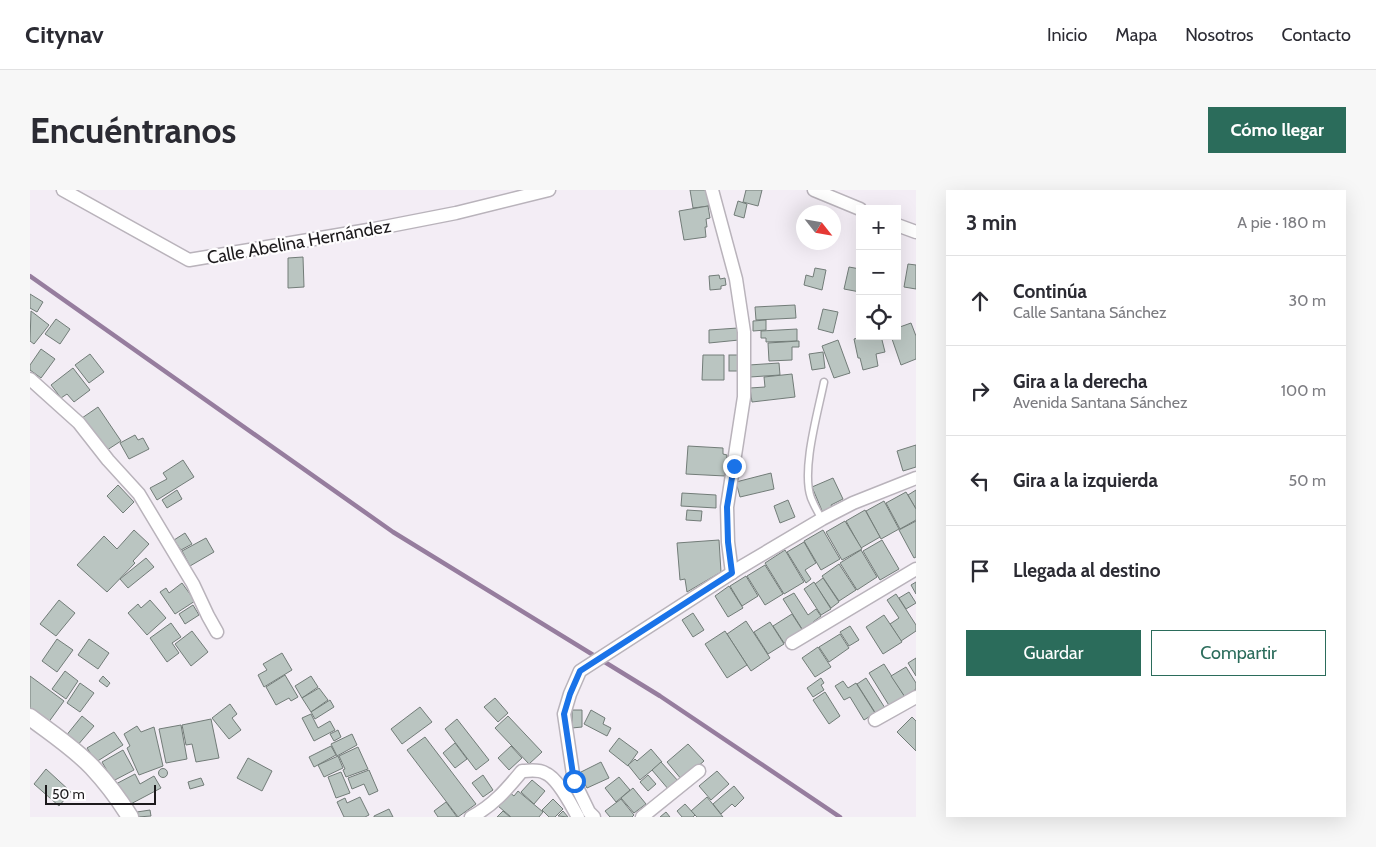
<!DOCTYPE html>
<html lang="es">
<head>
<meta charset="utf-8">
<style>
	body { margin:0; font-family:Cabin,sans-serif; background:#f7f7f7; color:#2b2b33 }
	.controls { position:absolute; right:15px; top:15px; display:grid; overflow:hidden; border-radius:0px; box-shadow:0 5px 20px #0002 }
	.controls button { width:45px; height:45px; display:grid; place-items:center; padding:0; border:0; border-bottom:1px solid #e1e1e2; background:#fff; color:#2b2b33; font:25px sans-serif }
	.compass { position:absolute; left:766px; top:15px; width:45px; height:45px; border-radius:50%; background:#fff; box-shadow:0 5px 20px #0002; rotate:121deg }
	.scale { position:absolute; left:15px; bottom:12px; width:111px; box-sizing:border-box; padding-left:5px; border:2px solid #1c1a1c; border-top:0; font-size:14px; line-height:18px; white-space:nowrap; color:#1c1a1c; -webkit-text-stroke:4px #fefdfe; paint-order:stroke }
	.stop { position:absolute; width:15px; height:15px; margin:-11px; border:4px solid #1a73e8; border-radius:50%; background:#fff }
	.stop.end { background:#1a73e8; border-color:#fff; box-shadow:0 1px 5px #0008 }
	.list { margin:0; padding:0; list-style:none }
	h2 { display:flex; justify-content:space-between; align-items:center; height:65px; margin:0; padding:0 20px; font-size:21px }
	h2 small { font-size:16px; font-weight:400; color:#7c7c81 }
	.list li { display:grid; grid-template-columns:32px 1fr auto; gap:15px; align-items:center; box-sizing:border-box; height:90px; padding:0 20px; border-top:1px solid #e1e1e2 }
	.list b { display:block; font-size:19px; white-space:nowrap }
	.list p { margin:0; font-size:16px; white-space:nowrap; color:#7c7c81 }
	.list em { font-size:16px; font-style:normal; color:#7c7c81 }
	.actions { display:flex; gap:10px; padding:15px 20px }
	.actions a { flex:1; padding:11px 0; border:1px solid #2b6c5b; border-radius:0px; text-align:center; font-size:18px; color:#2b6c5b }
	.actions .main { background:#2b6c5b; color:#fff }
	.icon { flex:none; width:28px; height:28px; fill:none; stroke:currentColor; stroke-width:2; stroke-linecap:round; stroke-linejoin:round }
	.map { position:relative; flex:none; width:886px; height:627px; overflow:hidden; border-radius:0px }
	header { display:flex; align-items:center; gap:30px; box-sizing:border-box; height:70px; padding:0 25px; background:#fff; border-bottom:1px solid #e1e1e2 }
	header strong { font-size:24px }
	nav { display:flex; gap:28px; margin-inline-start:auto; font-size:18px }
	.intro { display:flex; align-items:center; justify-content:space-between; box-sizing:border-box; height:120px; padding:0 30px }
	h1 { margin:0; font-size:35px }
	.button { padding:12px 22px; border-radius:0px; background:#2b6c5b; color:#fff; font-size:18px; font-weight:700 }
	main { display:flex; gap:30px; padding:0 30px }
	aside { flex:1; background:#fff; border-radius:0px; box-shadow:0 5px 20px #0002 }
	.map>svg:first-child { display:block }
	.lines { fill:none; stroke-linecap:round; stroke-linejoin:round }
	.stream { stroke:#967d9e; stroke-width:4.5 }
	.building { fill:#bac5c1; stroke:#727c78 }
	.service-casing { stroke:#b9b3bb; stroke-width:9 }
	.minor-casing { stroke:#b9b3bb; stroke-width:15 }
	.tertiary-casing { stroke:#b9b3bb; stroke-width:19 }
	.service { stroke:#fff; stroke-width:6 }
	.minor { stroke:#fff; stroke-width:12 }
	.tertiary { stroke:#fff; stroke-width:16 }
	.route { stroke:#1a73e8; stroke-width:6 }
	.labels { text-anchor:middle; dominant-baseline:central; stroke-width:4.5; stroke-linejoin:round; paint-order:stroke }
	.street-label { font-size:18px; fill:#1c1a1c; stroke:#fefdfe }
</style>
</head>
<body>
<header>
<strong>Citynav</strong>
<nav><a>Inicio</a><a>Mapa</a><a>Nosotros</a><a>Contacto</a></nav>
</header>
<div class="intro"><h1>Encuéntranos</h1><a class="button">Cómo llegar</a></div>
<main>
<div class="map">
<svg width="886" height="627" viewBox="0 0 886 627">
	<rect width="100%" height="100%" fill="#f3edf5"/>
	<g class="lines">
		<!-- stream -->
		<path class="stream" d="M0 86 363 342 630 506 810 627"/>
	</g>
	<!-- building -->
	<g class="building">
		<path d="M660 0H677L679 16 663 18Z"/>
		<path d="M716 0H732L728 16 713 12Z"/>
		<path d="M708 11 717 14 714 28 704 25Z"/>
		<path d="M678 16 680 28 676 29 677 37H675L676 47 654 50 649 21Z"/>
		<path d="M273 67 274 97 258 98V68Z"/>
		<path d="M878 74 886 75V99L874 97Z"/>
		<path d="M819 77 830 79V102L814 99Z"/>
		<path d="M785 78 796 80 792 100 774 95 776 85 783 87Z"/>
		<path d="M689 85 690 89 695 88 696 95 691 96V99L680 100 679 86Z"/>
		<path d="M0 104 13 112 7 122 0 118Z"/>
		<path d="M765 115 766 128 726 130 725 117Z"/>
		<path d="M793 119 808 122 803 143 788 139Z"/>
		<path d="M1 121 19 135 4 154 0 151Z"/>
		<path d="M26 129 40 139 30 154 15 144Z"/>
		<path d="M736 130V140L723 141V131Z"/>
		<path d="M881 133 886 146V169L871 175 861 146H867V138Z"/>
		<path d="M708 138 709 150 679 153V140Z"/>
		<path d="M767 139V151L736 152V148H731V141Z"/>
		<path d="M834 146H851L855 162 846 164 848 176 833 180 830 168H828L824 149Z"/>
		<path d="M808 150 820 183 804 188 792 156Z"/>
		<path d="M769 151V157H762V170L739 171 738 153Z"/>
		<path d="M11 159 25 169 11 188 0 180V175Z"/>
		<path d="M793 162 795 178 782 180 779 164Z"/>
		<path d="M60 164 74 182 59 193 45 175Z"/>
		<path d="M673 165H694V190H672Z"/>
		<rect x="699" y="165" width="10" height="16"/>
		<path d="M749 173 750 185 720 187 719 175Z"/>
		<path d="M43 178 60 200 44 212 37 204 31 208 21 195Z"/>
		<path d="M762 184 765 207 722 212 720 198 735 197 734 187Z"/>
		<path d="M68 217 91 251 74 262 52 228Z"/>
		<path d="M105 245 108 250 113 248 119 259 99 269 90 253Z"/>
		<path d="M886 255V277L873 281 867 261Z"/>
		<path d="M658 256 693 258V264L697 265 695 286 656 284Z"/>
		<path d="M153 270 164 287 127 310 120 298 137 289 133 283Z"/>
		<path d="M741 283 744 299 710 307 706 292Z"/>
		<path d="M803 288 813 309 801 315 803 319 793 323 782 297Z"/>
		<path d="M88 295 104 312 93 323 77 306Z"/>
		<path d="M147 300 152 309 137 318 132 310Z"/>
		<path d="M886 300V319L878 305Z"/>
		<path d="M876 302 886 319V330L870 339 856 313Z"/>
		<path d="M652 303 686 305V318L651 316Z"/>
		<path d="M758 310 765 327 750 333 744 316Z"/>
		<path d="M854 311 869 339 851 349 836 321Z"/>
		<path d="M657 320 672 321 671 331 656 330Z"/>
		<path d="M835 320 850 347 831 358 816 331Z"/>
		<path d="M815 331 832 359 812 370 796 342Z"/>
		<path d="M886 331V367L884 368 869 340Z"/>
		<path d="M104 340 119 354 103 371 105 373 77 402 47 375 74 346 87 359Z"/>
		<path d="M793 340 810 369 791 380 774 351Z"/>
		<path d="M155 343 162 354 151 360 144 350Z"/>
		<path d="M176 348 184 362 160 376 152 361Z"/>
		<path d="M689 350 691 382 657 402 655 389 650 390 647 353Z"/>
		<path d="M852 350 869 379 850 390 833 361Z"/>
		<path d="M774 352 786 373 775 380 781 389 776 393 757 362Z"/>
		<path d="M755 360 774 392 754 404 735 373Z"/>
		<path d="M831 360 847 387 827 400 810 373Z"/>
		<path d="M116 368 124 377 98 398 90 389Z"/>
		<path d="M809 374 826 400 809 411 792 386Z"/>
		<path d="M735 375 753 404 735 415 717 386Z"/>
		<path d="M716 386 728 406 712 416 700 396Z"/>
		<path d="M793 388 809 412 801 418 785 394Z"/>
		<path d="M784 392 801 419 791 425 774 399Z"/>
		<path d="M886 392V404L881 395Z"/>
		<path d="M152 393 165 411 145 424 130 402 136 398 139 403Z"/>
		<path d="M699 396 713 418 698 427 685 406Z"/>
		<path d="M879 402 886 413 876 419 869 408Z"/>
		<path d="M764 403 778 425 786 419 791 426 783 432 785 435 774 442 753 409Z"/>
		<path d="M866 404 886 435V441L871 451 860 434 869 428 857 410Z"/>
		<path d="M29 410 45 423 26 446 10 434Z"/>
		<path d="M120 410 136 428 117 445 98 423 108 414 111 418Z"/>
		<path d="M163 415 169 425 155 434 149 424Z"/>
		<path d="M663 423 674 440 663 447 652 430Z"/>
		<path d="M762 424 773 441 754 453 743 436Z"/>
		<path d="M854 425 872 452 853 464 836 437Z"/>
		<path d="M716 431 740 468 721 481 697 444Z"/>
		<path d="M740 432 754 454 738 464 724 442Z"/>
		<path d="M141 433 151 447 142 453 149 463 137 472 120 448Z"/>
		<path d="M820 436 829 450 819 456 810 442Z"/>
		<path d="M162 441 178 462 161 476 145 454Z"/>
		<path d="M695 441 717 475 697 488 675 454Z"/>
		<path d="M810 444 819 458 799 472 789 457Z"/>
		<path d="M27 449 43 460 27 482 12 471Z"/>
		<path d="M59 449 79 463 68 479 48 465Z"/>
		<path d="M788 457 801 477 785 487 772 468Z"/>
		<path d="M252 463 262 480 234 497 228 485 237 480 233 474Z"/>
		<path d="M886 468V486L878 473Z"/>
		<path d="M854 474 875 507 860 517 839 483Z"/>
		<path d="M876 477 886 493V499L875 507 861 486Z"/>
		<path d="M35 481 48 491 36 509 22 499Z"/>
		<path d="M255 485 268 507 261 511 259 508 246 515 236 497Z"/>
		<path d="M0 486 34 511 18 533 0 520Z"/>
		<path d="M73 486 80 493 77 497 69 491Z"/>
		<path d="M281 486 288 497 272 508 265 496Z"/>
		<path d="M791 488 794 493 791 495 794 500 783 507 777 498Z"/>
		<path d="M836 488 855 518 846 524 827 494Z"/>
		<path d="M813 491 818 498 826 493 845 523 834 530 820 507 814 510 805 496Z"/>
		<path d="M50 493 64 503 50 522 37 513Z"/>
		<path d="M289 498 298 510 281 522 272 508Z"/>
		<path d="M795 502 810 526 799 534 783 510Z"/>
		<path d="M465 508 478 523 468 532 454 517Z"/>
		<path d="M300 510 304 517 285 529 281 522Z"/>
		<path d="M200 514 207 524 202 528 211 540 199 549 182 528Z"/>
		<path d="M390 517 402 532 372 554 361 539Z"/>
		<path d="M542 520H552V537L542 538Z"/>
		<path d="M561 520 575 528 573 534 581 538 577 546 554 534Z"/>
		<path d="M281 524 288 538 300 531 305 540 284 551 272 528Z"/>
		<path d="M52 526 64 536 47 556 35 547Z"/>
		<path d="M478 526 512 562 499 574 465 538Z"/>
		<path d="M882 527 886 531V561L867 542Z"/>
		<path d="M181 529 189 568 166 572 162 554 156 555 152 535Z"/>
		<path d="M427 529 459 570 446 580 415 539Z"/>
		<path d="M151 535 157 569 136 573 129 539Z"/>
		<path d="M107 536 111 542 124 537 133 576 109 585 97 558 100 556 94 544Z"/>
		<path d="M308 540 311 547 304 551 300 544Z"/>
		<path d="M84 542 93 555 66 572 57 558Z"/>
		<path d="M322 544 327 555 307 566 301 554Z"/>
		<path d="M395 547 446 614 428 627 377 560Z"/>
		<path d="M589 548 608 562 598 576 579 561Z"/>
		<path d="M425 553 437 569 425 578 413 563Z"/>
		<path d="M658 554 674 571 652 590 637 572Z"/>
		<path d="M301 556 306 565 284 577 279 567Z"/>
		<path d="M481 556 492 568 479 580 468 568Z"/>
		<path d="M328 557 338 579 316 587 313 580 315 579 309 566Z"/>
		<path d="M621 559 632 572 610 590 598 575 605 569 607 571Z"/>
		<path d="M93 560 104 580 83 591 72 572Z"/>
		<path d="M308 566 313 578 294 587 288 575Z"/>
		<path d="M218 568 242 581 232 601 207 588Z"/>
		<path d="M571 572 579 588 557 598 549 583Z"/>
		<path d="M631 572 649 592 639 600 622 580Z"/>
		<circle cx="133" cy="583" r="4.5"/>
		<path d="M16 579 41 602 29 616 4 594Z"/>
		<path d="M339 580 348 601 339 605 334 594 322 599 318 588Z"/>
		<path d="M687 581 699 594 681 610 669 596Z"/>
		<path d="M311 582 320 603 306 608 298 587Z"/>
		<path d="M105 584 110 594 124 586 131 598 95 617 84 595Z"/>
		<path d="M453 585 463 600 453 607 442 593Z"/>
		<path d="M618 585 626 594 618 601 610 592Z"/>
		<path d="M589 587 600 600 586 612 575 598Z"/>
		<path d="M171 588 174 595 160 599 158 592Z"/>
		<path d="M502 590 515 601 504 614 491 602Z"/>
		<path d="M704 596 714 608 705 617 702 614 691 624 683 614Z"/>
		<path d="M603 598 616 614 604 623 591 608Z"/>
		<path d="M488 601 513 622 509 627H481L468 616 479 602 484 606Z"/>
		<path d="M330 607 339 625 335 627H314L307 612 315 608 317 613Z"/>
		<path d="M677 607 693 627H667L661 621Z"/>
		<path d="M523 609 533 619 525 627H519L512 620Z"/>
		<path d="M591 609 604 625 602 627H580L575 621Z"/>
		<path d="M416 612 427 627H408L404 621Z"/>
		<path d="M655 614 665 625 663 627H652L647 621Z"/>
		<path d="M359 619 363 627H344V626Z"/>
		<path d="M120 620 121 626 108 627 107 622Z"/>
		<path d="M473 621 480 627H467Z"/>
		<path d="M533 621 538 627 528 626Z"/>
		<path d="M636 622 640 627H630Z"/>
	</g>
	<g class="lines">
		<defs>
			<path id="service" d="M792 329C788 323 784 315 781 308 771 280 788 222 794 192"/>
			<g id="minor">
				<path d="M33 0 159 70 344 39 426 23 519 0"/>
				<path d="M682 0 706 89 714 142V207L697 317 698 352 702 383"/>
				<path d="M784 0 830 19"/>
				<path d="M867 35 886 42"/>
				<path d="M0 189 49 233 78 270 109 304 163 394 178 426 187 442"/>
				<path d="M762 453 886 379"/>
				<path d="M845 530 886 507"/>
				<path d="M441 627C463 616 477 599 492 581 500 581 508 579 515 583 528 588 541 615 548 627"/>
				<path d="M564 627 559 622 544 591 534 524 540 504 550 481 711 377 792 329 823 313 886 288"/>
				<path d="M612 627 669 581"/>
			</g>
			<path id="tertiary" d="M0 527C21 543 44 558 62 577 76 592 89 609 100 627"/>
		</defs>
		<!-- service casing -->
		<use href="#service" class="service-casing"/>
		<!-- minor casing -->
		<use href="#minor" class="minor-casing"/>
		<!-- tertiary casing -->
		<use href="#tertiary" class="tertiary-casing"/>
		<!-- service -->
		<use href="#service" class="service"/>
		<!-- minor -->
		<use href="#minor" class="minor"/>
		<!-- tertiary -->
		<use href="#tertiary" class="tertiary"/>
	</g>
	<g class="lines">
		<!-- route -->
		<path class="route" d="M544 591 534 524 540 504 550 481 702 383 698 352 697 317 704 276"/>
	</g>
	<g class="labels">
		<!-- street labels -->
		<g class="street-label">
			<text transform="translate(269 52) rotate(-10)">Calle Abelina Hernández</text>
		</g>
	</g>
</svg>
<div class="controls">
<button>+</button>
<button>−</button>
<button><svg class="icon" aria-label="locate" viewBox="0 0 24 24"><circle cx="12" cy="12" r="6"/><path d="M12 2v4M12 18v4M2 12h4M18 12h4"/></svg></button>
</div>
<svg class="compass" viewBox="-18 -18 36 36"><path d="M0-13l5 13h-10z" fill="#e53935"/><path d="M0 13l5-13h-10z" fill="#7c7c81"/></svg>
<div class="scale">50 m</div>
<div class="stop" style="left:544px;top:591px"></div>
<div class="stop end" style="left:704px;top:276px"></div>
</div>
<aside>
<h2>3 min<small>A pie · 180 m</small></h2>
<ul class="list">
<li><svg class="icon" aria-label="ahead" viewBox="0 0 24 24"><path d="M12 20V5M6 11l6-6 6 6"/></svg><div><b>Continúa</b><p>Calle Santana Sánchez</p></div><em>30 m</em></li>
<li><svg class="icon" aria-label="right" viewBox="0 0 24 24"><path d="M7 20v-9h11M14 6l5 5-5 5"/></svg><div><b>Gira a la derecha</b><p>Avenida Santana Sánchez</p></div><em>100 m</em></li>
<li><svg class="icon" aria-label="left" viewBox="0 0 24 24"><path d="M17 20v-9H6M10 6l-5 5 5 5"/></svg><div><b>Gira a la izquierda</b></div><em>50 m</em></li>
<li><svg class="icon" aria-label="arrive" viewBox="0 0 24 24"><path d="M6 21V4h12l-3 4 3 4H6"/></svg><div><b>Llegada al destino</b></div></li>
</ul>
<div class="actions"><a class="main">Guardar</a><a>Compartir</a></div>
</aside>
</main>
</body>
</html>
